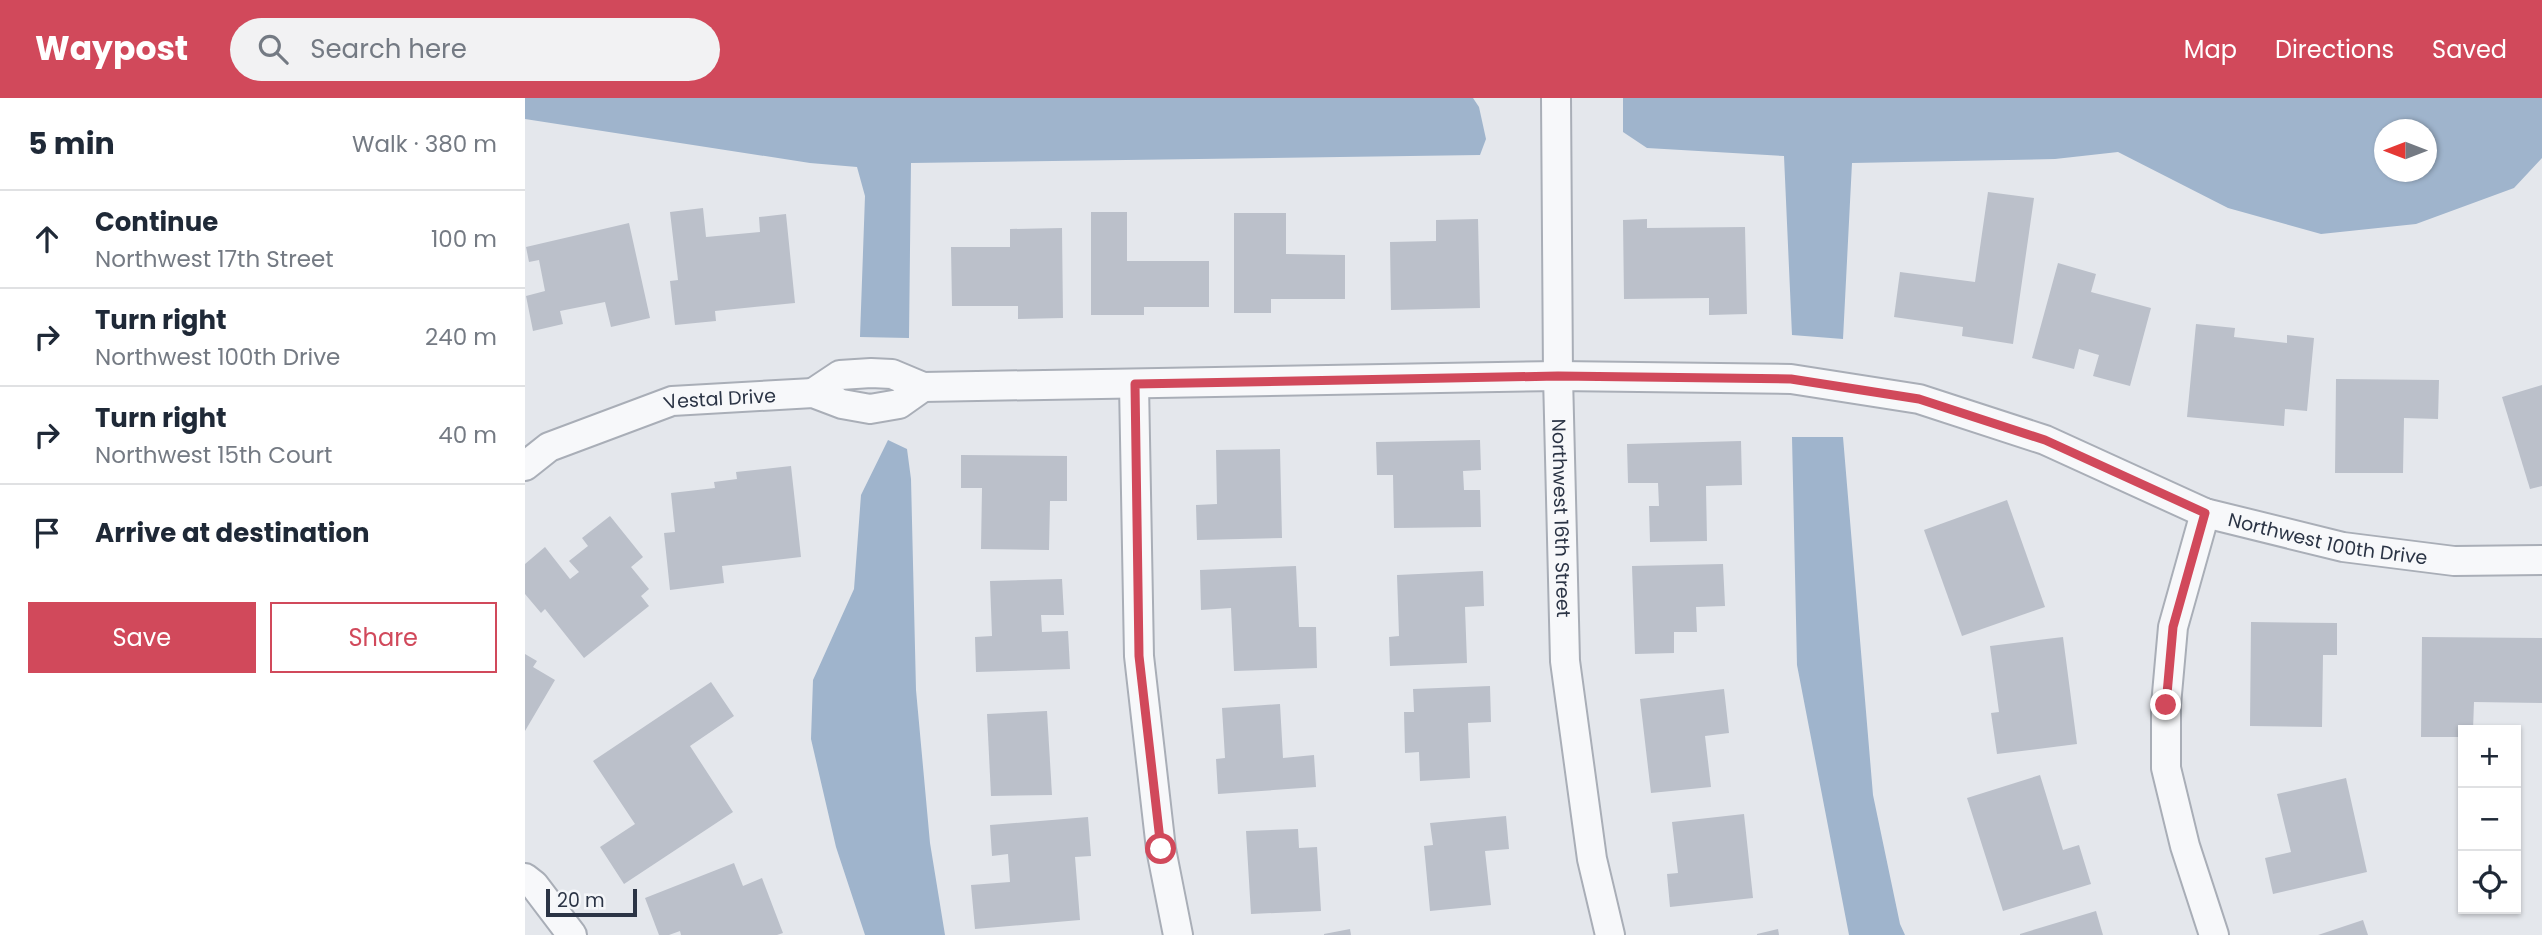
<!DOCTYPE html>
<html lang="en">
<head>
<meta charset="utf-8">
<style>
	body { margin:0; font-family:Poppins,sans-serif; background:#f2f2f3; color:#1f2937 }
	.controls { position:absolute; right:21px; bottom:21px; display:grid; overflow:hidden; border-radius:0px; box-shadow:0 2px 5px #0004 }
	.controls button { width:63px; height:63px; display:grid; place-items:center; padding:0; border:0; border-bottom:2px solid #e0e1e3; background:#fff; color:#1f2937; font:35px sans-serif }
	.compass { position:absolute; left:1849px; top:21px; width:63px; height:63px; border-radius:50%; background:#fff; box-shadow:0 2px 5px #0004; rotate:270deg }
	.scale { position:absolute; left:21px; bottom:18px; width:91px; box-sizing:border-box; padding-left:7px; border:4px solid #2b3445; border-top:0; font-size:19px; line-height:24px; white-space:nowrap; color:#2b3445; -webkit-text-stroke:5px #f4f6f9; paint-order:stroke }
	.stop { position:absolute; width:21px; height:21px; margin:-16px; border:5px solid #d1495b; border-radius:50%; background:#fff }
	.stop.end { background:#d1495b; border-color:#fff; box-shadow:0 2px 7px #0008 }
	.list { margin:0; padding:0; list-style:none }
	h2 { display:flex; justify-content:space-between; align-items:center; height:91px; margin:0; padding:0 28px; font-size:30px }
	h2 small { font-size:23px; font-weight:400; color:#747a83 }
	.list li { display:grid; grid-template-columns:46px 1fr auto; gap:21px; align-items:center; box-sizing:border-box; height:98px; padding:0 28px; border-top:2px solid #e0e1e3 }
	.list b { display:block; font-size:26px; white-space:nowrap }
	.list p { margin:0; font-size:23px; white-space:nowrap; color:#747a83 }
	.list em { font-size:23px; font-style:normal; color:#747a83 }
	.actions { display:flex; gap:14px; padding:21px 28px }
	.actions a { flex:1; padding:16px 0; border:2px solid #d1495b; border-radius:0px; text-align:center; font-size:24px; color:#d1495b }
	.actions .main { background:#d1495b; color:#fff }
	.icon { flex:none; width:38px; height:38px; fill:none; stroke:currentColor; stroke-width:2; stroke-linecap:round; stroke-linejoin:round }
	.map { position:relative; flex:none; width:2017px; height:837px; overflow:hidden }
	header { display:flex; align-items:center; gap:42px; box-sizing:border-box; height:98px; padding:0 35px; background:#d1495b; color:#fff }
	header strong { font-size:33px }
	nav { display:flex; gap:38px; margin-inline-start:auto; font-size:24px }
	.search { width:490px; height:63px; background:#f2f2f3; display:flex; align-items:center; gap:18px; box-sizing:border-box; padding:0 24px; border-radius:38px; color:#747a83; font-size:26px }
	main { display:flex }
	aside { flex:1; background:#fff }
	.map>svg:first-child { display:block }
	.water { fill:#9fb4cc; fill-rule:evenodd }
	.building { fill:#bbc0ca }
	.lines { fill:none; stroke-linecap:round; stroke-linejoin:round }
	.minor-casing { stroke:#a9aeb7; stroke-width:32 }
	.minor { stroke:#f7f8fa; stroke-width:28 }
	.route { stroke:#d1495b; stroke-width:9 }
	.labels { text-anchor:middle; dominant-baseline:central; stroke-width:5; stroke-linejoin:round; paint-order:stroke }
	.street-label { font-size:19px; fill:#2b3445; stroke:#f4f6f9 }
</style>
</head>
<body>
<header>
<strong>Waypost</strong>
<div class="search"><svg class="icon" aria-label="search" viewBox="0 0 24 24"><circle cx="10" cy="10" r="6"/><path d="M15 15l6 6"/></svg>Search here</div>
<nav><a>Map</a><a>Directions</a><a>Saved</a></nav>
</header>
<main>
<aside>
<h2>5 min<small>Walk · 380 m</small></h2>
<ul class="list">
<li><svg class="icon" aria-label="ahead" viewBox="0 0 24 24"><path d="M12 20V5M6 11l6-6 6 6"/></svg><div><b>Continue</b><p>Northwest 17th Street</p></div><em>100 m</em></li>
<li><svg class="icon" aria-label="right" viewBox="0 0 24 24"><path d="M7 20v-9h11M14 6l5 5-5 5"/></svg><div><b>Turn right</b><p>Northwest 100th Drive</p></div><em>240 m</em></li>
<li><svg class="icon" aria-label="right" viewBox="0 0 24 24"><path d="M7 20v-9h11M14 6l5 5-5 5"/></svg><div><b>Turn right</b><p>Northwest 15th Court</p></div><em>40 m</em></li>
<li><svg class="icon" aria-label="arrive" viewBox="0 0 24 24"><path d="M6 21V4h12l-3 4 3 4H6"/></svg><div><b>Arrive at destination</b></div></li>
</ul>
<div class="actions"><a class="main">Save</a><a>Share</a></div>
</aside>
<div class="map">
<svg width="2017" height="837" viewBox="0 0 2017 837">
	<rect width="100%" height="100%" fill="#e4e7ec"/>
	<!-- water -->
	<g class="water">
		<path d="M0 0H948L954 9 961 41 955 57 386 65 384 240 335 239 340 98 332 69 285 65 0 21Z"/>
		<path d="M1098 0H2017V60L1989 90 1891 126 1796 136 1703 110 1593 54 1530 61 1327 65 1318 241 1267 237 1259 58 1122 50 1098 34ZM1860 32H1902V74H1860Z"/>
		<path d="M1267 339H1318L1348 697 1375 826 1380 837H1324L1272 567Z"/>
		<path d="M363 342 382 351 386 381 391 592 405 745 420 837H340L311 749 286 641 288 582 329 491 336 397Z"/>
	</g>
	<!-- building -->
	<g class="building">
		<path d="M1463 94 1509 100 1488 246 1437 238 1438 229 1369 219 1375 174 1450 184Z"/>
		<path d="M178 110 181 139 235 134 234 119 261 116 270 205 190 213 191 223 150 227 145 183 153 182 145 114Z"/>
		<path d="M566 114H602V163H684V209H619V217H566Z"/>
		<path d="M709 115H761V156L820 157V201H746V215H709Z"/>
		<path d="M953 121 955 210 866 212 865 144 911 143V122Z"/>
		<path d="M1122 121V130L1220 129 1222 216 1184 217V200L1099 201 1098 122Z"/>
		<path d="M104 125 125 220 86 229 80 204 35 213 38 226 8 233 1 198 20 193 14 162 4 164 1 149Z"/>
		<path d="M537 130 538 220 493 221V208H427L426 149H485V131Z"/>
		<path d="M1533 165 1571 176 1566 194 1626 210 1605 288 1568 278 1574 257 1554 251 1549 271 1507 260Z"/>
		<path d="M1671 226 1710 230 1709 239 1762 245V237L1789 240 1782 313 1760 311 1759 328 1662 319Z"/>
		<path d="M1811 281 1914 282 1913 321 1879 320 1878 375H1810Z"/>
		<path d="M2017 287V388L2005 391 1977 299Z"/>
		<path d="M955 342 956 372 938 373 939 392H955L956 429 869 430 868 377H852L851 344Z"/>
		<path d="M1216 343 1217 387 1181 388 1182 443 1125 444 1124 408H1134L1133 385H1103L1102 346Z"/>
		<path d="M755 351 757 440 672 442 671 407 692 406 691 352Z"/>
		<path d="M436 357 542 358V403H525L524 452 456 451 457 390H436Z"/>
		<path d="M266 368 276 459 197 468 199 485 145 492 139 435 150 434 146 395 190 390 189 384 212 381 211 374Z"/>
		<path d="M1482 402 1520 509 1437 538 1399 432Z"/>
		<path d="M85 418 118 459 106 469 124 491 116 498 124 508 59 560 20 511 16 515 0 496V466L20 449 45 481 54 474 44 463 63 448 57 440Z"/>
		<path d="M1198 466 1200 508 1171 509 1172 534H1149V555L1110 556 1107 468Z"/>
		<path d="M771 468 774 529H791L792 570 709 573 706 510 676 512 675 472Z"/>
		<path d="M958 473 959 508 940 509 942 565 865 568 864 539 874 538 872 477Z"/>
		<path d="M537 481 539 517H516L517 534 543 533 545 571 451 574 450 539 467 538 465 483Z"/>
		<path d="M1726 524 1812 525V557H1798L1797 629 1725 628Z"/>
		<path d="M1538 539 1552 646 1472 656 1466 615 1474 614 1465 548Z"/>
		<path d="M1897 539 2017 540V605L1949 604 1948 632H1938V639H1896Z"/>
		<path d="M0 556 12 563 8 569 30 582 0 633Z"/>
		<path d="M186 584 209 618 165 648 208 714 99 786 75 749 110 726 68 663Z"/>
		<path d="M965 588 966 624 943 625 945 680 895 683 894 654 880 655 879 614H889L888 591Z"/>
		<path d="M1199 591 1204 635 1180 638 1186 689 1126 695 1115 601Z"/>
		<path d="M755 606 758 660 789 657 791 689 693 696 691 661 700 660 697 610Z"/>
		<path d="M522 613 527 697 466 698 462 616Z"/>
		<path d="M1515 677 1538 752 1554 747 1566 786 1478 813 1442 700Z"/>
		<path d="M1821 680 1842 774 1748 796 1740 760 1766 754 1752 696Z"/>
		<path d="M1219 716 1228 800 1145 809 1142 776 1153 775 1147 724Z"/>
		<path d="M981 718 984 751 960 753 966 807 905 813 899 748 908 747 905 725Z"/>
		<path d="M563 719 566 758 550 759 555 822 450 831 446 787 485 784 483 756 467 758 465 727Z"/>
		<path d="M773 731 774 750 792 749 796 813 726 816 721 733Z"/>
		<path d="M209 765 218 788 237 780 258 835 252 837H156L155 833 144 837H134L120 800Z"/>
		<path d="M1571 813 1578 837H1495V836Z"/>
		<path d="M1838 822 1843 837H1793Z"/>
		<path d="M825 831 826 837H799V836Z"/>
		<path d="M1253 831 1254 837H1232V836Z"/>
	</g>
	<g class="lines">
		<defs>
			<g id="minor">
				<path id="s1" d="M1031 0 1033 278 1040 563 1067 761 1085 837"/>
				<path d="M609 286 614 558 636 751 653 837"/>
				<path id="s2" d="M288 295 315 277 346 275 367 276 398 289 1033 278 1266 281 1394 301 1520 342 1680 415 1818 449 1929 463 2017 462"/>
				<path id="s3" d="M0 368 24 349 147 303 288 295 317 306 345 311 374 306 398 289"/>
				<path d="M1680 415 1648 529 1641 607V670L1660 748 1689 837"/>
				<path d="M0 780 9 787 47 837"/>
			</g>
		</defs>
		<!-- minor casing -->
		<use href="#minor" class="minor-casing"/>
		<!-- minor -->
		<use href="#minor" class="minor"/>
	</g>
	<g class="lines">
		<!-- route -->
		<path class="route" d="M636 751 614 558 610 286 1033 278 1266 281 1394 301 1520 342 1680 415 1648 529 1641 607"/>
	</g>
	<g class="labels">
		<!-- street labels -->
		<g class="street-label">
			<text stroke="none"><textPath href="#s3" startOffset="210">Vestal Drive</textPath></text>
			<text stroke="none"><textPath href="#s1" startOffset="420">Northwest 16th Street</textPath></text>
			<text stroke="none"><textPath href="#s2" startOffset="1550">Northwest 100th Drive</textPath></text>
		</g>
	</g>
</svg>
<div class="controls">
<button>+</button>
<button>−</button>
<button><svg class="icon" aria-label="locate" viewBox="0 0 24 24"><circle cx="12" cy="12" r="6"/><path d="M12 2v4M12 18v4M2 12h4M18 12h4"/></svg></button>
</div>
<svg class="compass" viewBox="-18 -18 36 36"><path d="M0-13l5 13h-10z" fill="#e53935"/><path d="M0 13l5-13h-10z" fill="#747a83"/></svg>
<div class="scale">20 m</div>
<div class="stop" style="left:636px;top:751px"></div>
<div class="stop end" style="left:1641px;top:607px"></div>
</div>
</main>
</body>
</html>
